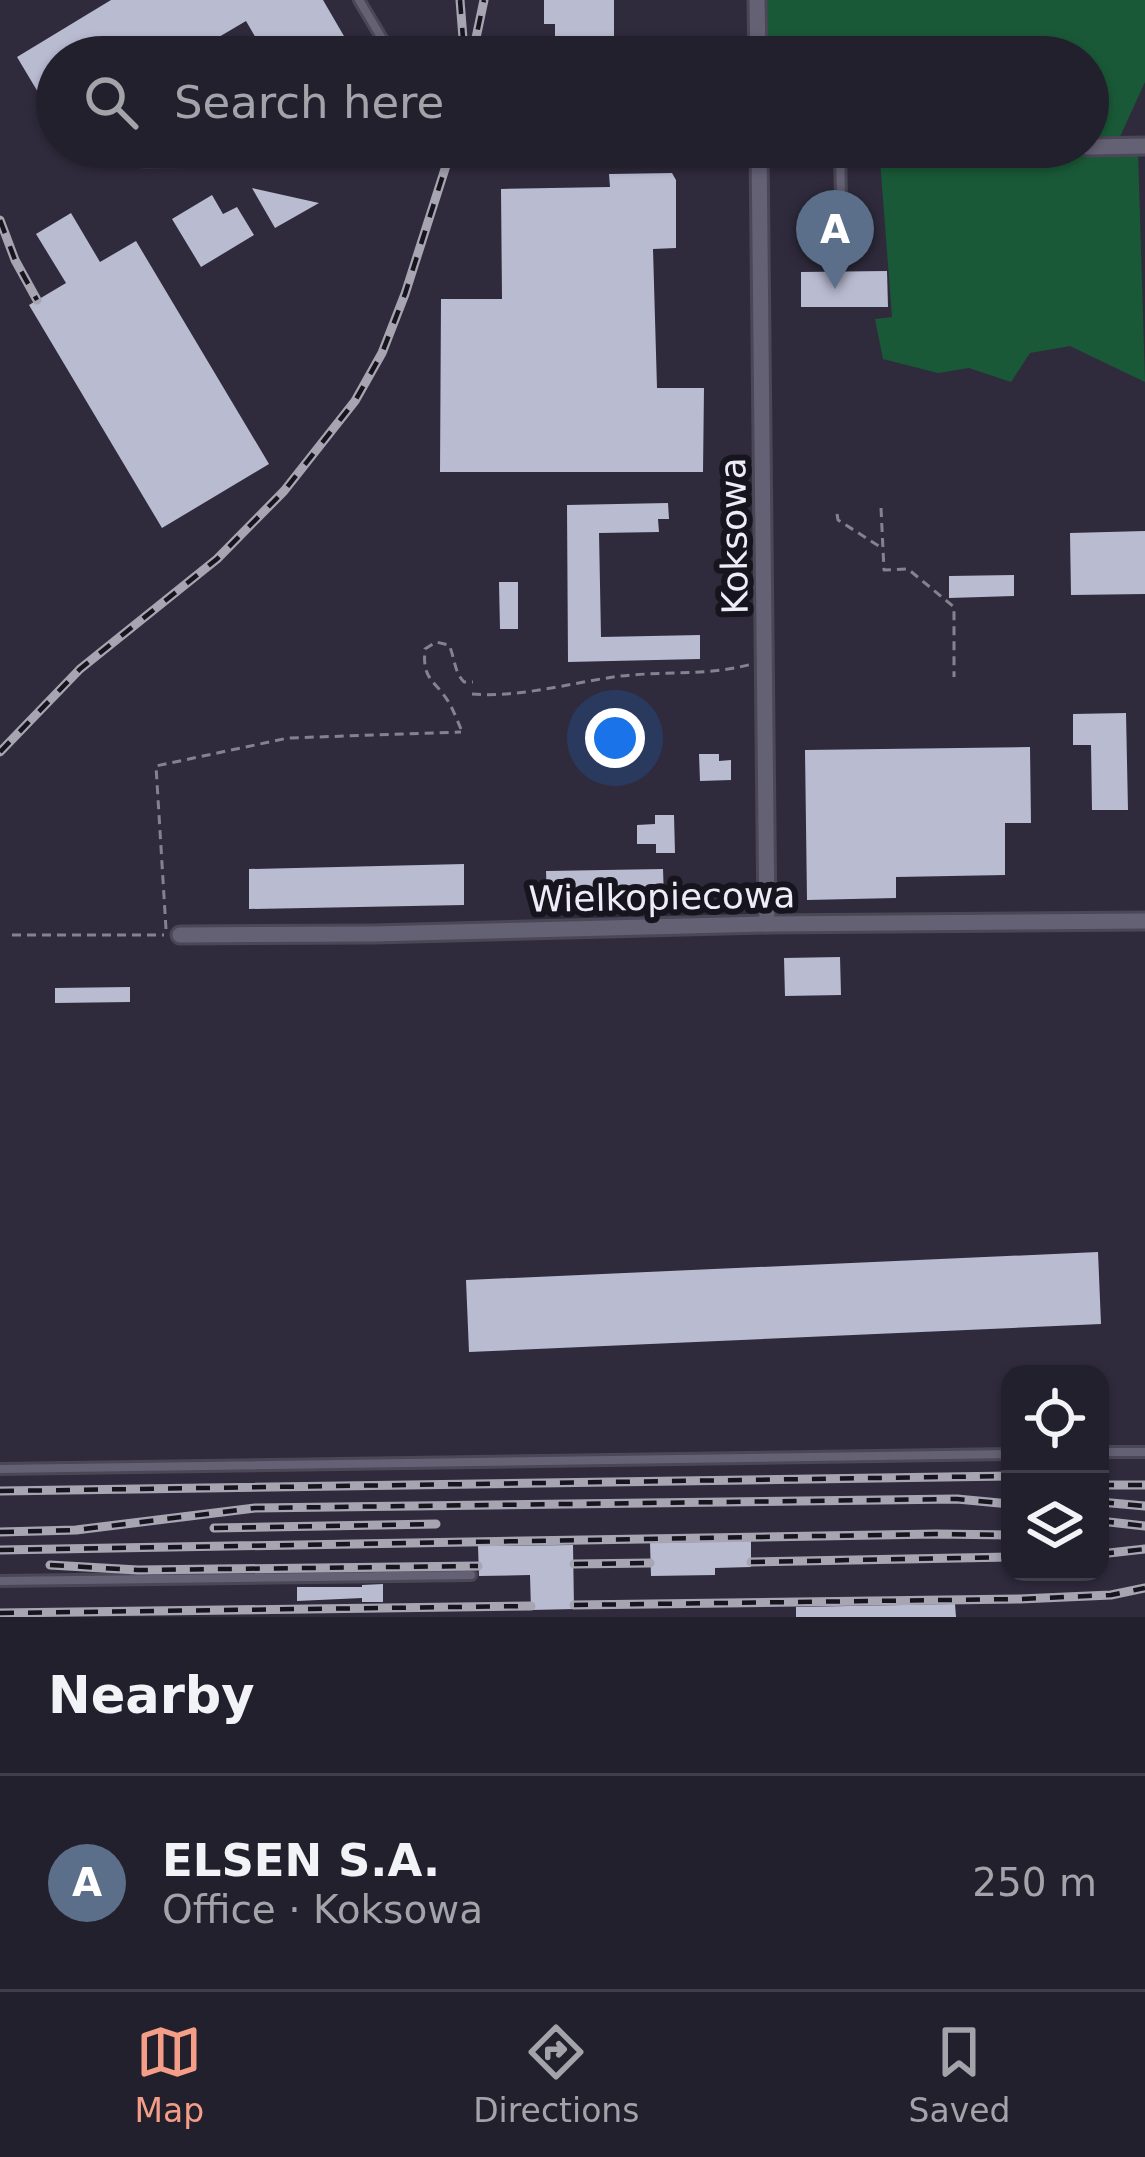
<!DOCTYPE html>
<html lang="en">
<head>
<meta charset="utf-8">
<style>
	body { margin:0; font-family:"DejaVu Sans",sans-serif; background:#2b2836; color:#f1f3f6 }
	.controls { position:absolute; right:36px; bottom:36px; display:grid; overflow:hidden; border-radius:24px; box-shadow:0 3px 9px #0004 }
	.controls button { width:108px; height:108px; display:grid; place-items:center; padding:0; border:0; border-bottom:3px solid #403e4a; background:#23202e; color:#f1f3f6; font:60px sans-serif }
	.you { position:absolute; left:615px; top:738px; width:42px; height:42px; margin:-30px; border:9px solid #fff; border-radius:50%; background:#1a73e8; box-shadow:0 0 0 18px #1a73e833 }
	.badge { display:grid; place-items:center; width:78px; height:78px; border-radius:50%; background:#f49e88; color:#fff; font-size:39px; font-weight:700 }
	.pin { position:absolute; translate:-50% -99px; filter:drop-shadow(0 3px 6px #0008) }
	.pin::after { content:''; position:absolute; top:63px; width:42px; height:36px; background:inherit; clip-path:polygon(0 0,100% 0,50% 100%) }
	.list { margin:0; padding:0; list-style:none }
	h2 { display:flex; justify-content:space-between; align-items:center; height:156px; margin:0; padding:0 48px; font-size:51px }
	h2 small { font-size:39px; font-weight:400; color:#a3a3aa }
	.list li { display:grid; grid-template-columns:78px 1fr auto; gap:36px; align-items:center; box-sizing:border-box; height:216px; padding:0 48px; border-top:3px solid #403e4a }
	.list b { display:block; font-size:45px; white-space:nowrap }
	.list p { margin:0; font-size:39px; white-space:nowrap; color:#a3a3aa }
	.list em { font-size:39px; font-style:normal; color:#a3a3aa }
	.icon { flex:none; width:66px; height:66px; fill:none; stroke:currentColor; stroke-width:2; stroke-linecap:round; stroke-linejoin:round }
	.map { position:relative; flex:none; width:1145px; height:1617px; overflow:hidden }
	.search { position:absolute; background:#23202e; box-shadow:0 3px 9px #0004; left:36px; right:36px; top:36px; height:132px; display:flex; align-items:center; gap:30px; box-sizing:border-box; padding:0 42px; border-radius:66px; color:#a3a3aa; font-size:45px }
	.sheet { height:372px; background:#23202e }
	nav { display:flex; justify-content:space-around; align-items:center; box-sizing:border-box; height:168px; border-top:3px solid #403e4a; background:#23202e; font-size:33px; color:#a3a3aa }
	nav a { display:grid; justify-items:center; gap:6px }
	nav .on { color:#f49e88 }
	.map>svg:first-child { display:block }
	.green { fill:#1a5937 }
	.building { fill:#b9bbd1 }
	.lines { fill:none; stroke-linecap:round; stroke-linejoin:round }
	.service-casing { stroke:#4b4756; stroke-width:14 }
	.minor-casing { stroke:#4b4756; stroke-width:21 }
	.path { stroke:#848190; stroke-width:3; stroke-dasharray:9 6; stroke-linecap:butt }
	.service { stroke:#646175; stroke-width:8 }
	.minor { stroke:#646175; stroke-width:15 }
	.rail-casing { stroke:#a8a5b3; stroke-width:9 }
	.rail { stroke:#16151d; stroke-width:4.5; stroke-dasharray:14; stroke-linecap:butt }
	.labels { text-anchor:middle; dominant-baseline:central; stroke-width:12; stroke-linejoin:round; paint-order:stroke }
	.street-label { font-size:36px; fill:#eeecf8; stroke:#16151d }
</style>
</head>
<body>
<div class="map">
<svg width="1145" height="1617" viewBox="0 0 1145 1617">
	<rect width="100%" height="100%" fill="#2f2b3d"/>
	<!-- green -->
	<path class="green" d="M767 0H1145V82L1113 152H1138L1145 382 1070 346 1030 353 1011 382 969 368 938 373 883 359 875 319 892 317 879 147H1088V57H768Z"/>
	<!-- building -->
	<g class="building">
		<path d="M111 0H323L348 43 324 57H267L246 21 185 57H57V124L17 57Z"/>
		<path d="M544 0H614V57H555V24H544Z"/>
		<path d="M672 173 676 180V248L653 249 657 388H704L703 472H440L441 299H502L501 189 610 187 609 174Z"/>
		<path d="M252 188 319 203 275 228Z"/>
		<path d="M212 195 223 214 237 207 254 235 201 267 172 219Z"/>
		<path d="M71 213 100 262 136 241 269 464 162 528 29 305 66 283 36 234Z"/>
		<path d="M887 271 888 307H801V272Z"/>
		<path d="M668 503 669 519H658L659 532 599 533 601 637 700 635V659L568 662 567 505Z"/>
		<path d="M1145 531V594L1071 595 1070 533Z"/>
		<path d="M1014 575V596L949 598V576Z"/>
		<path d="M499 582H518V629H500Z"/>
		<path d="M1126 713 1128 810H1092L1091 745H1073V714Z"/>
		<path d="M1030 747 1031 823H1005V875L896 877V898L807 900 805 750Z"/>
		<path d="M699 754H719V761L731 760V780L700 781Z"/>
		<path d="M655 815H674L675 853H656V844H637V825L655 824Z"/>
		<path d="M464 864V905L249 909V869Z"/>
		<path d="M663 869 664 900 547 902 546 871Z"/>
		<path d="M840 957 841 995 785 996 784 958Z"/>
		<path d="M130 987V1002L55 1003V988Z"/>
		<path d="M1098 1252 1101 1324 469 1352 466 1280Z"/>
		<path d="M751 1541V1567L715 1568V1575L651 1576 650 1543Z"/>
		<path d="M573 1545 574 1609 531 1610 530 1575 479 1576 478 1546Z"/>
		<path d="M383 1584V1602H362V1598L297 1601V1587H362V1585Z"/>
		<path d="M955 1604 956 1617H796V1607Z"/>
	</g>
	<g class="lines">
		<defs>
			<g id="service">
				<path d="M359 0 393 57"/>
				<path d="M840 151 842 245"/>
				<path d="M1100 1452H1145"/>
				<path d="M0 1469 1010 1454"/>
				<path d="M0 1581 471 1575"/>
			</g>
			<g id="minor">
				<path d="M757 0 758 57"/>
				<path d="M759 147 767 924"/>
				<path d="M1088 147 1145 146"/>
				<path d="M144 158 1066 147"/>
				<path d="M180 935 374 934 767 924 1145 921"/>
			</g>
		</defs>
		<!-- service casing -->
		<use href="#service" class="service-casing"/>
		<!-- minor casing -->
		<use href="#minor" class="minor-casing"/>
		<!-- path -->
		<g class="path">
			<path d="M881 508 884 570 908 569 954 607V677"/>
			<path d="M837 514 838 520 882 548"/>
			<path d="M472 694C521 698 573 682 621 676 665 671 708 676 752 664"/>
			<path d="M461 729C457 720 453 709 448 701 434 679 422 680 425 649L436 642 449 645C455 658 454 672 464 682H473"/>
			<path d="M166 929 156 766 288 738 461 732"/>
			<path d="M12 935H164"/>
		</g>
		<!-- service -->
		<use href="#service" class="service"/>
		<!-- minor -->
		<use href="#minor" class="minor"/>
		<defs>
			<g id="rail">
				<path d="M460 0 464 51"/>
				<path d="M472 57 484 0"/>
				<path d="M0 220 15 260 37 300"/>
				<path d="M0 752 80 669 217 559 284 491 355 401 382 353 405 294 452 147"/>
				<path d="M1100 1485H1145"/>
				<path d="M0 1491 1010 1476"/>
				<path d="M1100 1502 1145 1506"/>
				<path d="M1100 1521 1145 1526"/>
				<path d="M214 1528 436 1524"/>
				<path d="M0 1532 76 1530 255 1508 957 1499 1010 1504"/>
				<path d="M0 1550 936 1534 1010 1535"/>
				<path d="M1100 1554 1145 1549"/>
				<path d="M751 1562 1010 1557"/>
				<path d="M574 1564 650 1563"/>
				<path d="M50 1565 138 1570 478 1566"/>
				<path d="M574 1605 1020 1599 1111 1595 1145 1588"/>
				<path d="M0 1613 531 1606"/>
			</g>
		</defs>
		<!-- rail casing -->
		<use href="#rail" class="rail-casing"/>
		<!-- rail -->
		<use href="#rail" class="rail"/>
	</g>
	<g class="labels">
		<!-- street labels -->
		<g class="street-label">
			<text transform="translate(734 536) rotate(-91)">Koksowa</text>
			<text transform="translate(662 897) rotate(-1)">Wielkopiecowa</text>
		</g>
	</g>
</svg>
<div class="controls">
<button><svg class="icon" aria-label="locate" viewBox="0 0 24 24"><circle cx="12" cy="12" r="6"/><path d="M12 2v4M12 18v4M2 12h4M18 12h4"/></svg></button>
<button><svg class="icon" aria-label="layers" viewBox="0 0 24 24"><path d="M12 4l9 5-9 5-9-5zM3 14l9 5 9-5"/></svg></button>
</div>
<div class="you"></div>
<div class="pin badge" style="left:835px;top:289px;background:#5c6f8a">A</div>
<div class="search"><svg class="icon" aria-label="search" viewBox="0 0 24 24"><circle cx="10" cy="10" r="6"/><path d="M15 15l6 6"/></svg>Search here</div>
</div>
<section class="sheet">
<h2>Nearby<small></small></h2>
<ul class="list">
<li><span class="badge" style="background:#5c6f8a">A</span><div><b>ELSEN S.A.</b><p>Office · Koksowa</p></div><em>250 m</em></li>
</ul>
</section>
<nav>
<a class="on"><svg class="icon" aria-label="map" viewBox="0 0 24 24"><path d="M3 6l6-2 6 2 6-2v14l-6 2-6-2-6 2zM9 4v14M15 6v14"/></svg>Map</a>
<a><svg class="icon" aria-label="directions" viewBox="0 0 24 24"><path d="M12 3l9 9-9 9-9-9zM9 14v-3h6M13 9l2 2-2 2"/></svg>Directions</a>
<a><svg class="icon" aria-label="saved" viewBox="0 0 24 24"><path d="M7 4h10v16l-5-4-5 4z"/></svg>Saved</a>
</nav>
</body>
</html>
